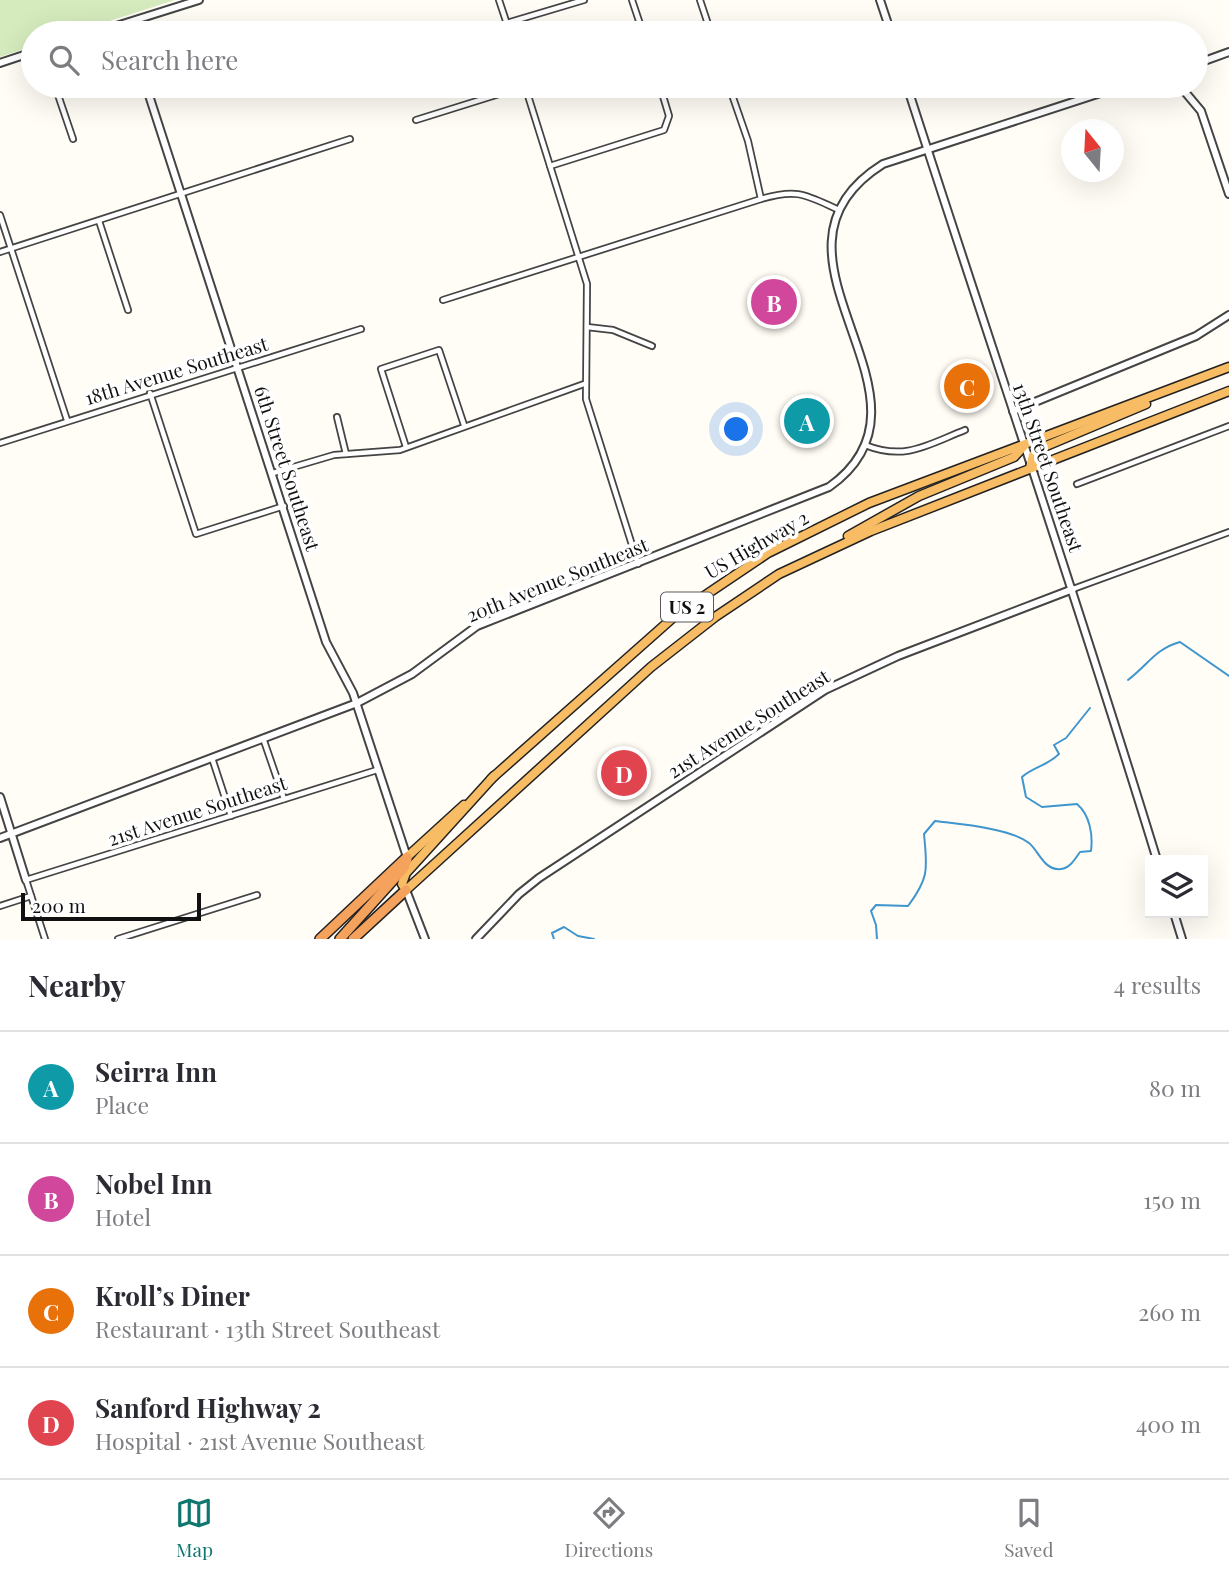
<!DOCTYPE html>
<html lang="en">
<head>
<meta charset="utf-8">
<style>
	body { margin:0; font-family:"Playfair Display",serif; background:#f7f7f7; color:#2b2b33 }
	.controls { position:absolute; right:21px; bottom:21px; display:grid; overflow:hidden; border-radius:0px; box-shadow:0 7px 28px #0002 }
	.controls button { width:63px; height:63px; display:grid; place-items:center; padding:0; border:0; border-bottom:2px solid #e1e1e2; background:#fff; color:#2b2b33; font:35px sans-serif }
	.compass { position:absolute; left:1061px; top:119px; width:63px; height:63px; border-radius:50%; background:#fff; box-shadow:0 7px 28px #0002; rotate:342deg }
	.scale { position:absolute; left:21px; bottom:18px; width:180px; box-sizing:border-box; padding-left:7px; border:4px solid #111; border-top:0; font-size:19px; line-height:24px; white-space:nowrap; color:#111; -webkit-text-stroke:5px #fff; paint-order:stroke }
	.you { position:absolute; left:737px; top:430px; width:24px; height:24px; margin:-18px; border:5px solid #fff; border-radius:50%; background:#1a73e8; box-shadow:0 0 0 10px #1a73e833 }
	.badge { display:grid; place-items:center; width:46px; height:46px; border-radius:50%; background:#0f766e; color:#fff; font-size:23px; font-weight:700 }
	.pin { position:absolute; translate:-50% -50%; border:4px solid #fff; box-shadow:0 2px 7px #0006 }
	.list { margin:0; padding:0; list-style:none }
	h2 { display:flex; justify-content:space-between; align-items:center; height:91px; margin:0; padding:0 28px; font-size:30px }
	h2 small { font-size:23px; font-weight:400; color:#7c7c81 }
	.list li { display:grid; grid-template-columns:46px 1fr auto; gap:21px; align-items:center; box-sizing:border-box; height:112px; padding:0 28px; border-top:2px solid #e1e1e2 }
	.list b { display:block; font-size:26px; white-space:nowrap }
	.list p { margin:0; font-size:23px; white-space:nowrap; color:#7c7c81 }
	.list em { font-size:23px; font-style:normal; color:#7c7c81 }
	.icon { flex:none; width:38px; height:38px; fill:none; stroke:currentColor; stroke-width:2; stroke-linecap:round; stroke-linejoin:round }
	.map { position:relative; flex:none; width:1229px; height:939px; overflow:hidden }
	.search { position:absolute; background:#fff; box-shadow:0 7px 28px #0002; left:21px; right:21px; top:21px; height:77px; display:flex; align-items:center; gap:18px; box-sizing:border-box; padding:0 24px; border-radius:38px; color:#7c7c81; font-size:26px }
	.sheet { height:539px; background:#fff }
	nav { display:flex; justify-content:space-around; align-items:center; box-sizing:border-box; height:98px; border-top:2px solid #e1e1e2; background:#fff; font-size:19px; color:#7c7c81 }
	nav a { display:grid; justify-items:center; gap:4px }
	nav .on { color:#0f766e }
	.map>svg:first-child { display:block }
	.green { fill:#d5ebbd }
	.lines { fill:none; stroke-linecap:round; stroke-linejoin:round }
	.stream { stroke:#3f96cf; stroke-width:2 }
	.minor-casing { stroke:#444; stroke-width:8 }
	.tertiary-casing { stroke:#444; stroke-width:10 }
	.trunk-casing { stroke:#222; stroke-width:11 }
	.motorway-casing { stroke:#222; stroke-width:12 }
	.minor { stroke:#fff; stroke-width:4.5 }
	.tertiary { stroke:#fff; stroke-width:6 }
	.trunk { stroke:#f7bc64; stroke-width:8 }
	.motorway { stroke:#f5a25d; stroke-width:9 }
	.labels { text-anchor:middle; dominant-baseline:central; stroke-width:7; stroke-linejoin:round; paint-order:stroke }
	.shield { fill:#fff; stroke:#585858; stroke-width:2 }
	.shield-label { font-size:18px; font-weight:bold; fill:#111 }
	.street-label { font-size:19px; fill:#111; stroke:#fff }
</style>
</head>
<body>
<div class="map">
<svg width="1229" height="939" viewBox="0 0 1229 939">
	<rect width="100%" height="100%" fill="#fffdf5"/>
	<!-- green -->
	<path class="green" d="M0 0H175L72 33H33V46L0 57Z"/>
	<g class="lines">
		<!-- stream -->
		<g class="stream">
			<path d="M1128 680C1149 664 1155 649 1180 642L1229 676"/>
			<path d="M554 939 552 933 564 927 578 936 594 939"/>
			<path d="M877 939 876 925 871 911 876 905 908 906C930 877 927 868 924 834L935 821C958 824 1010 828 1029 843 1039 851 1044 871 1061 869 1070 868 1075 859 1080 852L1091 851C1093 835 1090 815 1077 804L1042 807 1026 797 1022 777C1035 766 1047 766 1059 754L1054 745 1066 738 1090 708"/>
		</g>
		<defs>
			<g id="minor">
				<path d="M499 0 510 33"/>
				<path d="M632 0 643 33"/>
				<path d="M700 0 711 33"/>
				<path d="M507 23 584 0"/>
				<path d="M55 86 73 139"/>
				<path d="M525 86 587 284 586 399 638 564"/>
				<path d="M416 120 525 86H539"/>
				<path d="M550 166 664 130 669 116 660 86"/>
				<path d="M761 199C798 188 806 195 839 210"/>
				<path d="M0 215 67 420"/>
				<path d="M99 221 128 310"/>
				<path d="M0 252 350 139"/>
				<path d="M443 300 761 199 748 141 729 86"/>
				<path d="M587 327 613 330 652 346"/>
				<path d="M150 393 196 534 284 506"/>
				<path d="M337 417 346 454"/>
				<path d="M0 443 361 329"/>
				<path d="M865 445C905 461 927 445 965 430"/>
				<path d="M406 447 381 369 439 350 464 425"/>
				<path d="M273 473 334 455 400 450 584 384"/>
				<path d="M1077 484 1229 426"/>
				<path d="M1073 589 1229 532"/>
				<path d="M263 738 284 799"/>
				<path d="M212 758 231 816"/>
				<path d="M0 906 31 896"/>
				<path d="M45 939 26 880 377 770"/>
				<path d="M118 939 257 895"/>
			</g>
			<g id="tertiary">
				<path d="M880 0 891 33"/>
				<path d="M94 33 199 0"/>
				<path d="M0 63 33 52"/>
				<path d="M1196 64 1229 52"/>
				<path d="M146 86 326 642 353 693 407 857"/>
				<path d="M907 86C990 344 1078 601 1157 860"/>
				<path d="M1180 86 1201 111 1229 194"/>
				<path d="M1013 411 1196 336 1229 315"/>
				<path d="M0 797 26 880"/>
				<path d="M0 838 357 703 412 674 477 626 829 487C957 397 739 254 883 164L1122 86"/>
				<path d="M406 890 425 939"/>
				<path d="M1174 913 1182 939"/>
				<path d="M476 939 519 894 539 878 825 690 898 656 1073 589"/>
			</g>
			<g id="trunk">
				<path d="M1030 468 1033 455 1039 449 1146 404"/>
				<path d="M848 536 919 496 1014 457 1024 446"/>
				<path d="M494 776 406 873 402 884 406 890 651 667 715 617 779 574 871 531 1229 391"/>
				<path d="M491 779 676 615 768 553 869 503 1229 367"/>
				<path d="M407 857 464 805"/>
			</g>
			<g id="motorway">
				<path d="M320 939 407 857"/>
				<path d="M340 939 404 868 407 859"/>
				<path d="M353 939 406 890"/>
			</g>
		</defs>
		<!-- minor casing -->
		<use href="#minor" class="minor-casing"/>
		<!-- tertiary casing -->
		<use href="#tertiary" class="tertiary-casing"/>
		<!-- trunk casing -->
		<use href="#trunk" class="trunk-casing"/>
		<!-- motorway casing -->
		<use href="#motorway" class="motorway-casing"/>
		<!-- minor -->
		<use href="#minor" class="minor"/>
		<!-- tertiary -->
		<use href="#tertiary" class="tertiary"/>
		<!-- trunk -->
		<use href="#trunk" class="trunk"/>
		<!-- motorway -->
		<use href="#motorway" class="motorway"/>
	</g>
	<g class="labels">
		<!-- shield labels -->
		<rect class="shield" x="661" y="592.5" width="52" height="29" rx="5"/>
		<g class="shield-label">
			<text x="687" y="607">US 2</text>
		</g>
		<!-- street labels -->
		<g class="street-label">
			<text transform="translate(176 370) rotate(-17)">18th Avenue Southeast</text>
			<text transform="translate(1049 467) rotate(71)">13th Street Southeast</text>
			<text transform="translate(288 468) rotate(72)">6th Street Southeast</text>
			<text transform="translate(756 544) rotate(-30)">US Highway 2</text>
			<text transform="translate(557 579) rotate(-22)">20th Avenue Southeast</text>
			<text transform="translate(748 723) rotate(-32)">21st Avenue Southeast</text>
			<text transform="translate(197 810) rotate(-18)">21st Avenue Southeast</text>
		</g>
	</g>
</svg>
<div class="controls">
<button><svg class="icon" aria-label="layers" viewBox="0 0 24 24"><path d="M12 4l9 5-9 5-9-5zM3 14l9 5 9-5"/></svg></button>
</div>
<svg class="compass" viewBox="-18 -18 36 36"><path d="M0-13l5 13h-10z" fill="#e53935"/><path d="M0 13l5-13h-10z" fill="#7c7c81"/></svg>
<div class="scale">200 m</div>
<div class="you"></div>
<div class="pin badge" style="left:807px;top:421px;background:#0f9aa8">A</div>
<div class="pin badge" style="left:774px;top:302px;background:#d1479c">B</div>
<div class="pin badge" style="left:967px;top:386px;background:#e8710a">C</div>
<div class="pin badge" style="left:624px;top:773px;background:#e0444e">D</div>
<div class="search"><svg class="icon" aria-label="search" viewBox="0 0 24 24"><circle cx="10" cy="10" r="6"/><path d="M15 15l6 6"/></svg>Search here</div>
</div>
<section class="sheet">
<h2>Nearby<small>4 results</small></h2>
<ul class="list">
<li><span class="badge" style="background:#0f9aa8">A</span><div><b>Seirra Inn</b><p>Place</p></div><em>80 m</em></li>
<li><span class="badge" style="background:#d1479c">B</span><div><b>Nobel Inn</b><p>Hotel</p></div><em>150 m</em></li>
<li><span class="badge" style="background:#e8710a">C</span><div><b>Kroll’s Diner</b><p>Restaurant · 13th Street Southeast</p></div><em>260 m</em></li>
<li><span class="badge" style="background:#e0444e">D</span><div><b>Sanford Highway 2</b><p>Hospital · 21st Avenue Southeast</p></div><em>400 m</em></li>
</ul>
</section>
<nav>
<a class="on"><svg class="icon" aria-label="map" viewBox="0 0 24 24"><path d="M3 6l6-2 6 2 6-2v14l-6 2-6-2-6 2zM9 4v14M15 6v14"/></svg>Map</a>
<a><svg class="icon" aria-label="directions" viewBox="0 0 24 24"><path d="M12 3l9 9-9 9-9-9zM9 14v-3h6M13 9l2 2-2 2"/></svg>Directions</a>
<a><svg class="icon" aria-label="saved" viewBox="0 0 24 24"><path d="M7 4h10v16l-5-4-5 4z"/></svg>Saved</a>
</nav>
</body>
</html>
